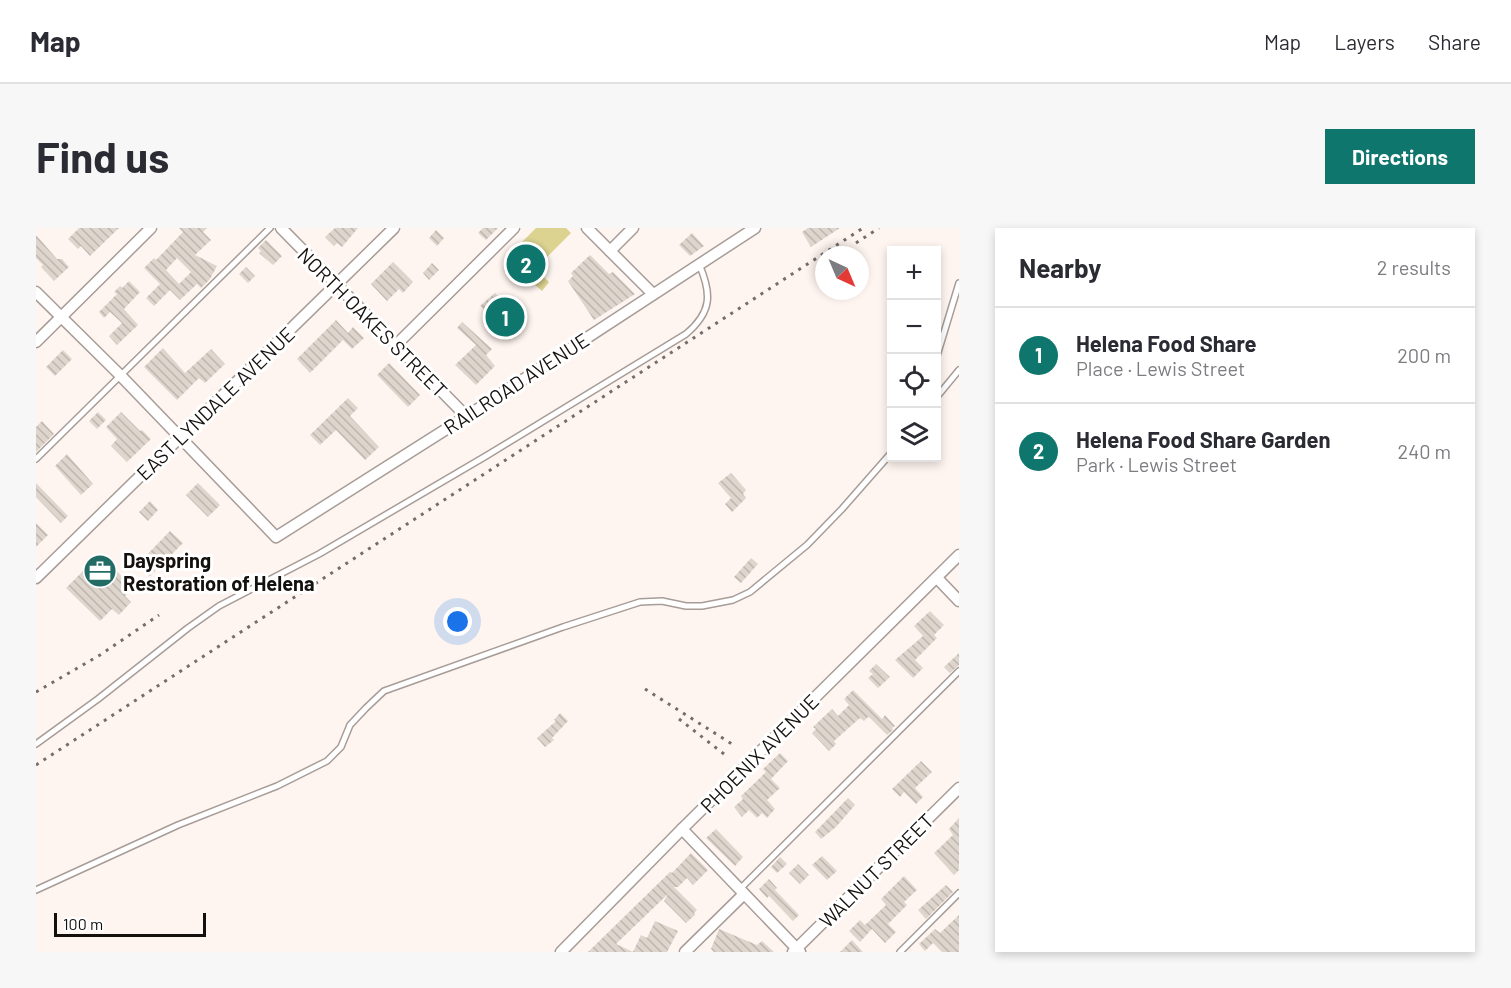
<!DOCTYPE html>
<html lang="en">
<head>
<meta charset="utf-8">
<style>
	body { margin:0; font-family:Barlow,sans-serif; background:#f7f7f7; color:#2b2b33 }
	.controls { position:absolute; right:18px; top:18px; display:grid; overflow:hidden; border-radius:0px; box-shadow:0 3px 9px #0003 }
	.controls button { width:54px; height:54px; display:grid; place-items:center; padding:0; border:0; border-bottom:2px solid #e1e1e2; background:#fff; color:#2b2b33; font:30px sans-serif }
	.compass { position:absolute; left:779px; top:18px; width:54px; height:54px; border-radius:50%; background:#fff; box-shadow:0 3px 9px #0003; rotate:136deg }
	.scale { position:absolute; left:18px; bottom:15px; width:152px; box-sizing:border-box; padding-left:6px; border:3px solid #14100e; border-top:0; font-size:16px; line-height:21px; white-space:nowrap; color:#14100e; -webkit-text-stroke:4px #fff; paint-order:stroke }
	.you { position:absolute; left:422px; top:394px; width:21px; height:21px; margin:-15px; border:4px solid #fff; border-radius:50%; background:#1a73e8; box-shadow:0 0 0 9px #1a73e833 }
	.badge { display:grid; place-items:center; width:39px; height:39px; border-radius:50%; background:#0f766e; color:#fff; font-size:20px; font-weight:700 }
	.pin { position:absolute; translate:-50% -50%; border:3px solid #fff; box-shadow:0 2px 6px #0006 }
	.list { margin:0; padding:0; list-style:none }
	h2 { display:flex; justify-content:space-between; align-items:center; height:78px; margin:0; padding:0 24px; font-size:26px }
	h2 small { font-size:20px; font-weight:400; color:#7c7c81 }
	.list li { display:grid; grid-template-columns:39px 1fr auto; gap:18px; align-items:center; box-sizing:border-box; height:96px; padding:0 24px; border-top:2px solid #e1e1e2 }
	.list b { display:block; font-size:22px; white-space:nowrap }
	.list p { margin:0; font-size:20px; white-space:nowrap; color:#7c7c81 }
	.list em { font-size:20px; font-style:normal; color:#7c7c81 }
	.icon { flex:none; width:33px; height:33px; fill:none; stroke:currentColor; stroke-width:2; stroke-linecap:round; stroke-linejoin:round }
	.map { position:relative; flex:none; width:923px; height:724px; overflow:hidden; border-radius:0px }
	header { display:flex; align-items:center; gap:36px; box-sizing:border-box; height:84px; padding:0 30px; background:#fff; border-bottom:2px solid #e1e1e2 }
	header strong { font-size:28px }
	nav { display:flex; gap:33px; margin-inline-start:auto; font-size:21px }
	.intro { display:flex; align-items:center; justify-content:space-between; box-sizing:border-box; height:144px; padding:0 36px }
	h1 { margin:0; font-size:42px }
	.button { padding:15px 27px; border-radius:0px; background:#0f766e; color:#fff; font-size:21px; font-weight:700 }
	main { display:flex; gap:36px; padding:0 36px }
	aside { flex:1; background:#fff; border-radius:0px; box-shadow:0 3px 9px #0003 }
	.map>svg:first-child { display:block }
	.garden { fill:#dbd38f }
	.building { fill:url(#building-back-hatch); fill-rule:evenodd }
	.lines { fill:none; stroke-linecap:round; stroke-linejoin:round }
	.lane-casing { stroke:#a79c97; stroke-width:8 }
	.street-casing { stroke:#a79c97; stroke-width:13 }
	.lane { stroke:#fff; stroke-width:5 }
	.street { stroke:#fff; stroke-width:10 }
	.rail { stroke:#746d6a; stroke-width:3; stroke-dasharray:3 6; stroke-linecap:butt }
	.labels { text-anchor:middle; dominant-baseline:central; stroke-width:6; stroke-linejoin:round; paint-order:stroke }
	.street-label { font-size:20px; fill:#14100e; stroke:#fff }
	.poi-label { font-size:20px; font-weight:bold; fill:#14100e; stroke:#fff; text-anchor:start }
</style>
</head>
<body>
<header>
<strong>Map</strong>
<nav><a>Map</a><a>Layers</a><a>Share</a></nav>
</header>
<div class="intro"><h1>Find us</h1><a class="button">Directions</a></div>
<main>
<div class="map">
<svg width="923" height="724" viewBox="0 0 923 724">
	<defs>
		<pattern id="building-back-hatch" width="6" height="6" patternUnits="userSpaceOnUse" patternTransform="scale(1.5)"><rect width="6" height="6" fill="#ded6cd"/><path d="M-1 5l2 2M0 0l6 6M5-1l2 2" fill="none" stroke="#beb7af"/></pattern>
	</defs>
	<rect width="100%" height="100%" fill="#fff5f0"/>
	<!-- garden -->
	<path class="garden" d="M500 0H530L535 5 499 41 513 54 506 63 469 31Z"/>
	<!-- building -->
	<g class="building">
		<path d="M43 0H83L54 28 45 18 42 21 32 11Z"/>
		<path d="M143 0H171L167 4 175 12 159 27 181 38 174 51 165 60 161 56 144 72 134 62 118 78 110 70 124 56 108 40 118 30 120 32 147 4ZM141 30 155 44 143 56 130 42Z"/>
		<path d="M299 0H322L306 19 301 15 298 18 289 9Z"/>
		<path d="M447 0H462L450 12 442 5Z"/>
		<path d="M772 0H804L775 19 766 4Z"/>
		<path d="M400 2 408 10 401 18 393 10Z"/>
		<path d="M656 5 668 18 654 28 643 17Z"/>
		<path d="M0 7 21 31H26L33 39 18 53 5 39 7 37 0 30Z"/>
		<path d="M230 12 246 28 237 37 223 25 225 23 222 20Z"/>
		<path d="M554 27 573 46 577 44 599 66 558 92 532 53 537 48 535 45Z"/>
		<path d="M357 34 377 54 367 65 363 61 351 73 335 56Z"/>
		<path d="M396 35 403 42 393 52 387 45Z"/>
		<path d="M210 39 219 48 212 55 203 46Z"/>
		<path d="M93 53 104 64 88 81 102 97 81 117 73 108 86 95 74 84 68 90 63 84 81 66 78 64 84 58 86 60Z"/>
		<path d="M459 65 488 94 485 97 488 100 478 110 444 78Z"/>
		<path d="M300 92 312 105 317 99 328 110 316 121 307 112 274 145 261 131Z"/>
		<path d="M426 94 456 121 450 127 459 138 440 157 419 137 440 117 421 100Z"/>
		<path d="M127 120 149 145 175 121 189 136 169 155 163 150 141 172 108 139Z"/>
		<path d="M27 122 36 131 19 148 10 139Z"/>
		<path d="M353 135 384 167 372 179 341 147Z"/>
		<path d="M312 170 322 180 314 188 343 219 329 232 300 202 284 217 274 207Z"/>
		<path d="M62 184 70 192 61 201 53 193Z"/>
		<path d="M85 184 104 203 106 202 115 211 91 234 75 218 81 211 70 199Z"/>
		<path d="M6 193 18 206 0 224V199Z"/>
		<path d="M31 226 57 256 45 267 19 238Z"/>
		<path d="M695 245 710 262 707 266 710 270 696 284 689 276 695 270 682 255Z"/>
		<path d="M0 255 32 288 25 295 0 269Z"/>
		<path d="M162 255 184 277 172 289 150 267Z"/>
		<path d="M114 273 122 282 112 293 103 284Z"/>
		<path d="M0 295 12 307 0 319Z"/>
		<path d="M134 303 147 315 114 348 102 336Z"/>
		<path d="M64 326 97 360 89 368 95 374 83 387 76 381 64 393 30 360Z"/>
		<path d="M715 330 722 336 705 355 698 349Z"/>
		<path d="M894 383 908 397 898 407 901 410 879 432 887 440 877 450 859 432 887 408 878 398Z"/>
		<path d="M923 425V437L914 445 908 439Z"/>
		<path d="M840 436 854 449 842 460 832 450 837 446 833 443Z"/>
		<path d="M817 462 846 491 849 487 859 498 856 500 857 502 851 507 834 490 832 489 828 493 824 490 798 513 800 516 793 523 776 505 780 501 777 499 796 481 802 488 813 477 808 471Z"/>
		<path d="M524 485 532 493 516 510 518 512 509 519 501 510 520 493 518 492Z"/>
		<path d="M744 525 752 533 735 551 744 560 731 572 739 581 731 590 726 585 721 590 713 582 706 589 698 579 707 571 705 568 730 544 727 541Z"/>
		<path d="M885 533 896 544 879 560 887 569 880 576 868 564 864 569 856 561Z"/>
		<path d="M812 570 819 577 800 599 785 611 779 604Z"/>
		<path d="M923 590V642L918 647 898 625 917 607 913 601Z"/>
		<path d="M680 601 707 629 699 638 670 610Z"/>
		<path d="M655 625 672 642 657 657 651 650 642 659H638L661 682 658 685 659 687 650 695 628 673 632 666 580 716 597 724H552L634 644 636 645Z"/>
		<path d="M786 628 801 643 791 652 776 637Z"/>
		<path d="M744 629 751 636 741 645 735 639Z"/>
		<path d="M762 636 773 647 764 656 753 645Z"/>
		<path d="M868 648 881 662 868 674 871 677 852 696 860 704 849 715 836 701 824 714 813 703 824 692 829 697 850 677 845 671Z"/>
		<path d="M733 651 741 660 739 662 763 687 757 693 733 668 731 670 723 661Z"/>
		<path d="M910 657 917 664 890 691 882 682Z"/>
		<path d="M923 687V724H906L897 715 889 723 883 716 899 701 904 705Z"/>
		<path d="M619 693 642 703 631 724H597L605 707 611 710Z"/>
		<path d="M683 701 721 717 726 713 738 724H678L675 721Z"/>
		<path d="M816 712 827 724H804Z"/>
	</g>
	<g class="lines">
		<defs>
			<g id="lane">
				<path d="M900 131 923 55"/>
				<path d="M900 170 923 142"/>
				<path d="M0 231 234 0"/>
				<path d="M0 516 62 471 152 400 183 378 283 326 450 228 650 106C676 84 676 66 663 36"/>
				<path d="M704 661 923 443"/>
				<path d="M0 662 142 597 241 558 291 533 305 519 314 497 330 480 348 463 527 399 604 374 626 373 650 378H666L697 372 714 364 771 317 806 281 856 224"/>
				<path d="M864 724 923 665"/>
			</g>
			<g id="street">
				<path d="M245 0 430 188"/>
				<path d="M551 0 617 66"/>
				<path d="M574 23 597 0"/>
				<path d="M0 64 84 147 240 309 442 181 719 0"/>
				<path d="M0 114 115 0"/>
				<path d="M360 117 478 0"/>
				<path d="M0 350 358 0"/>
				<path d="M901 350 923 373"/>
				<path d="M646 601 764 724"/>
				<path d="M525 724 646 601 923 327"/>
				<path d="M649 724 708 666"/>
				<path d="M757 724 923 560"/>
			</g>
		</defs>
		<!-- lane casing -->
		<use href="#lane" class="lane-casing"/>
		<!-- street casing -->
		<use href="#street" class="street-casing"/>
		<!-- lane -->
		<use href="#lane" class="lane"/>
		<!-- street -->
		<use href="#street" class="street"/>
		<!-- rail -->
		<g class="rail">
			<path d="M820 15 843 0"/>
			<path d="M609 461 696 516"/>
			<path d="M0 464 64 427 123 387"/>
			<path d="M643 491 688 526"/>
			<path d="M0 537 827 0"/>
		</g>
	</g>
	<!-- icons -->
	<defs>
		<symbol id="office-disc" viewBox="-11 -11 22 22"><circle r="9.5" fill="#236c66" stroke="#fff"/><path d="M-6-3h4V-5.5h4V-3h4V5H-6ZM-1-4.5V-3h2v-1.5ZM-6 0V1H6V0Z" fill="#fff"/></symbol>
	</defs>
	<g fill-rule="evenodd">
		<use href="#office-disc" x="45" y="324" width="38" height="38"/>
	</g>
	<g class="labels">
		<!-- street labels -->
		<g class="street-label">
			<text transform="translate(337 94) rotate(45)">NORTH OAKES STREET</text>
			<text transform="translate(480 155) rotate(-33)">RAILROAD AVENUE</text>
			<text transform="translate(179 175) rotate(-44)">EAST LYNDALE AVENUE</text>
			<text transform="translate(723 525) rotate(-45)">PHOENIX AVENUE</text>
			<text transform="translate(840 642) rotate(-45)">WALNUT STREET</text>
		</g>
		<!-- poi labels -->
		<g class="poi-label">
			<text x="87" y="332">Dayspring<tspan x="87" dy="23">Restoration of Helena</tspan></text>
		</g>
	</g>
</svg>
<div class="controls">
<button>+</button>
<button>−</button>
<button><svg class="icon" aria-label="locate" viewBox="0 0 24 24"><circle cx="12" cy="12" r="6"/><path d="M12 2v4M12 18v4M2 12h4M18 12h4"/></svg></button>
<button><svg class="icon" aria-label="layers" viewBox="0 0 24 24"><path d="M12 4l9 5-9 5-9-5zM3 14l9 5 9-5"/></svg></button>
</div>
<svg class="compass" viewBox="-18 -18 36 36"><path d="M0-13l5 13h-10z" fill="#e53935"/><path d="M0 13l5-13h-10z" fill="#7c7c81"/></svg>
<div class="scale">100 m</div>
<div class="you"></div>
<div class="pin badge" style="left:469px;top:89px">1</div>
<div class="pin badge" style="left:490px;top:36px">2</div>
</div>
<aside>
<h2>Nearby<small>2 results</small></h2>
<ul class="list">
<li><span class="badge">1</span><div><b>Helena Food Share</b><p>Place · Lewis Street</p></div><em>200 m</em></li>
<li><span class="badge">2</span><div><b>Helena Food Share Garden</b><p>Park · Lewis Street</p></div><em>240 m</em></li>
</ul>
</aside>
</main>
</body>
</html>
